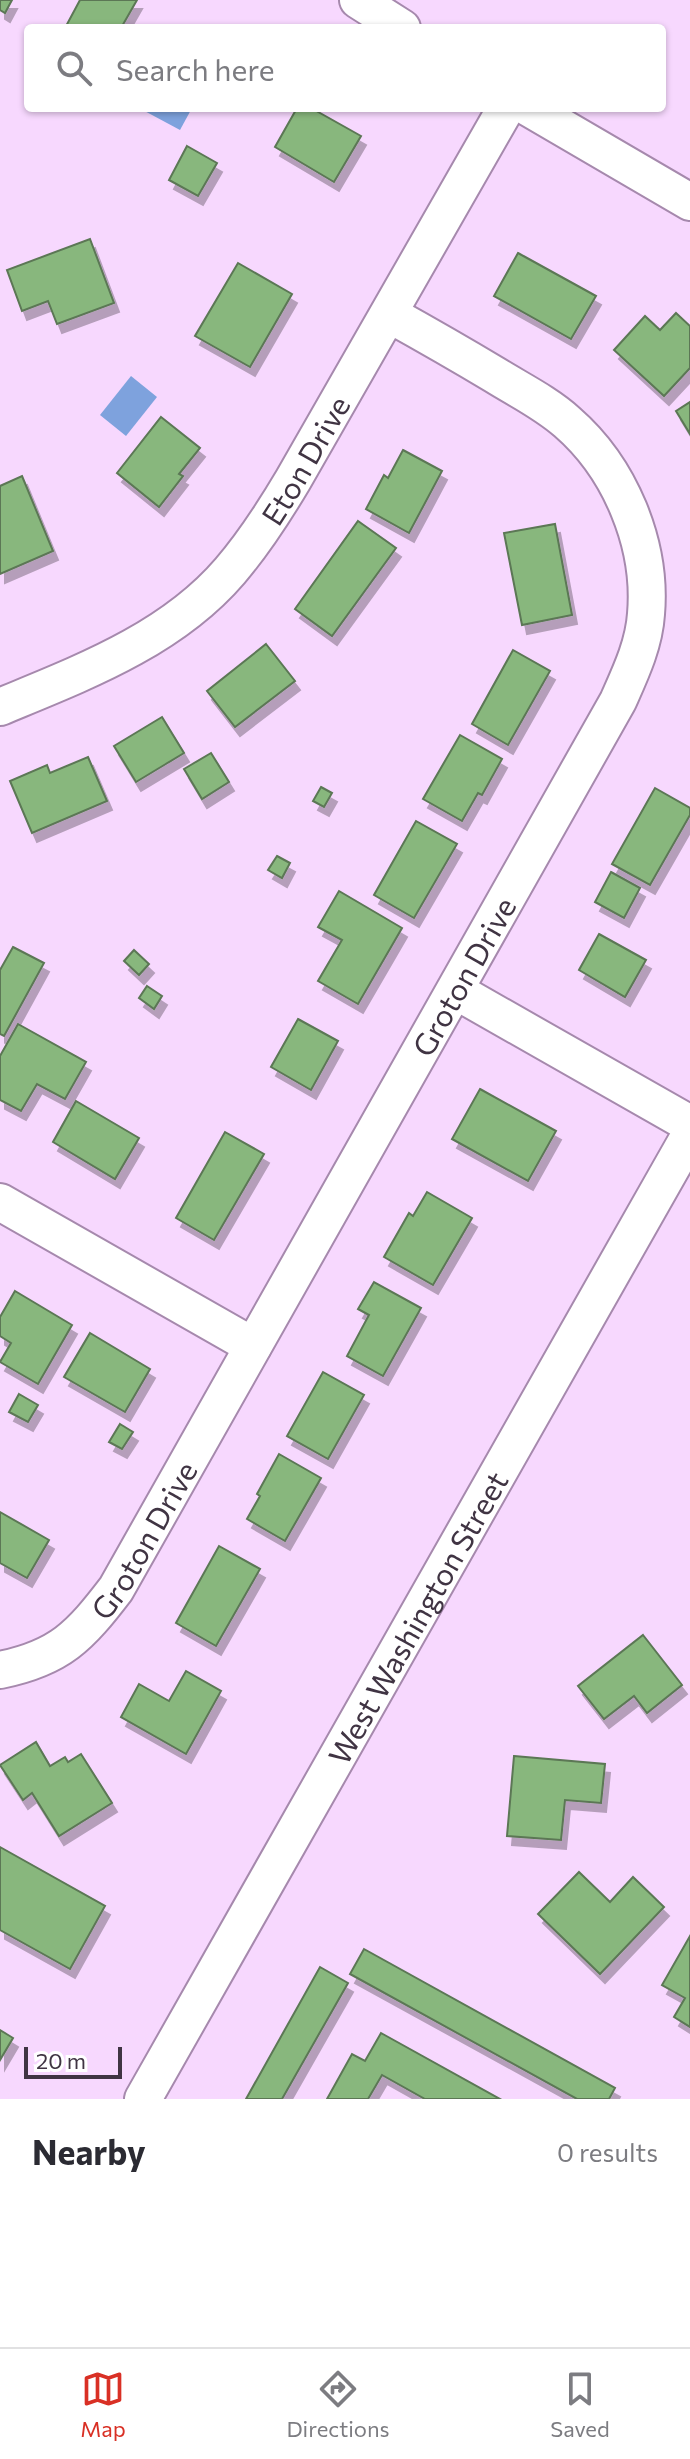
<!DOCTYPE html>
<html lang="en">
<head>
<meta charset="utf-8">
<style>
	body { margin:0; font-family:Commissioner,sans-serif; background:#f2f2f3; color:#2b2b33 }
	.scale { position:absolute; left:24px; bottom:20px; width:98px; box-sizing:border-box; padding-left:8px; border:4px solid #403443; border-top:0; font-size:22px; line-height:28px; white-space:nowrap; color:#403443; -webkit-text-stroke:6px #fff; paint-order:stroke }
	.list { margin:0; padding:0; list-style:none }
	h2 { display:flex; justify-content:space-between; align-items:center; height:104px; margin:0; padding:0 32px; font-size:34px }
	h2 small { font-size:26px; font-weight:400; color:#7c7c81 }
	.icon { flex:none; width:44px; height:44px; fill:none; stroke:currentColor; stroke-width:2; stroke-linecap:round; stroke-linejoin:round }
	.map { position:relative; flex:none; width:690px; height:2099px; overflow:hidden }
	.search { position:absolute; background:#fff; box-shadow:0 2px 6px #0004; left:24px; right:24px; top:24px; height:88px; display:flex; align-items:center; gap:20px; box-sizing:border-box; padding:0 28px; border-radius:8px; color:#7c7c81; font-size:30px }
	.sheet { height:248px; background:#fff }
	nav { display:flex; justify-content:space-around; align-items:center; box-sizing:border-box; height:112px; border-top:2px solid #e1e1e2; background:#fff; font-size:22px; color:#7c7c81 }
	nav a { display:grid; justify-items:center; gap:4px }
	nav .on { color:#d93025 }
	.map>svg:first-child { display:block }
	.water { fill:#7ea2dd }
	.building { fill:#88b77d; stroke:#5b7755; stroke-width:2; filter:url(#shadow) }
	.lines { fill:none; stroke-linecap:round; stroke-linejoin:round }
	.minor-casing { stroke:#a689ad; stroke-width:40 }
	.minor { stroke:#fff; stroke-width:36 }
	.labels { text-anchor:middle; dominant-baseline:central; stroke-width:6; stroke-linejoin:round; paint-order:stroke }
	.street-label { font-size:30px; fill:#403443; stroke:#fff }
</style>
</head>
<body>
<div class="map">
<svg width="690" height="2099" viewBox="0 0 690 2099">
	<defs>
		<filter id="shadow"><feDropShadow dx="5" dy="9" stdDeviation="0" flood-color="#0004"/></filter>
	</defs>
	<rect width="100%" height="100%" fill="#f7d8fe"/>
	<!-- water -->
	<g class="water">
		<path d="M139 108H192L180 130Z"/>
		<path d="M131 376 157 397 126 436 100 415Z"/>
	</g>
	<!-- building -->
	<g class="building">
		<path d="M0 0H12L5 13 0 10Z"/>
		<path d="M80 0H137L121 28H65Z"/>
		<path d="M297 108H311L361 136 334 182 275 147Z"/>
		<path d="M187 146 217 163 198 196 169 180Z"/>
		<path d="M90 239 114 303 57 324 48 301 22 311 7 270Z"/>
		<path d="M518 253 596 296 571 339 494 296Z"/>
		<path d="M238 263 292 294 250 367 195 336Z"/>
		<path d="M676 313 690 326V368L664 396 614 350 645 316 660 330Z"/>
		<path d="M690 402V434L676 411Z"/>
		<path d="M161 417 200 448 179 474 183 476 159 507 117 473Z"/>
		<path d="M403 450 442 471 409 533 366 509 384 475 388 478Z"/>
		<path d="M22 476 53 551 0 574V486Z"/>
		<path d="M358 521 396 548 332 636 295 609Z"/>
		<path d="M555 524 572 615 522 625 504 533Z"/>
		<path d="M266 644 295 681 235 727 207 691Z"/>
		<path d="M513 650 550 671 508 745 472 724Z"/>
		<path d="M162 717 184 753 136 782 114 746Z"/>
		<path d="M460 735 502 759 482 795 478 793 462 821 423 799Z"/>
		<path d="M211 753 229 782 202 799 184 769Z"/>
		<path d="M88 757 107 801 32 833 10 781 47 765 50 773Z"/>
		<path d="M321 787 332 793 324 807 313 801Z"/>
		<path d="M655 788 690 808V815L650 885 612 864Z"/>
		<path d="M416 821 457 844 414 918 374 895Z"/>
		<path d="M277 856 290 863 282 878 268 870Z"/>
		<path d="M611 872 640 888 624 918 595 902Z"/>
		<path d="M339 891 402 928 358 1004 318 981 342 940 318 927Z"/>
		<path d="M599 934 646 960 625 997 579 970Z"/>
		<path d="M13 947 44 963 4 1036 0 1034V970Z"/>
		<path d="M134 950 149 964 139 975 124 961Z"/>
		<path d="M147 986 162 996 154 1009 139 998Z"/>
		<path d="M298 1019 338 1041 311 1090 271 1067Z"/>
		<path d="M18 1024 86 1062 65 1099 37 1084 21 1111 0 1100V1056Z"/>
		<path d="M480 1089 556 1131 528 1181 452 1139Z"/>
		<path d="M76 1101 139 1138 115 1179 53 1142Z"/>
		<path d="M225 1132 264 1154 214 1240 176 1218Z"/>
		<path d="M427 1192 472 1218 433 1285 384 1257 409 1213 413 1216Z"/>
		<path d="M374 1282 421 1308 383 1376 347 1356 369 1315 358 1309Z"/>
		<path d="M15 1291 72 1325 38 1384 0 1362 11 1343 0 1336V1317Z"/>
		<path d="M90 1333 150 1369 125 1412 64 1377Z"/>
		<path d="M323 1372 364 1395 328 1459 287 1436Z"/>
		<path d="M19 1394 38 1405 28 1422 9 1412Z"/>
		<path d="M120 1424 133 1432 122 1449 109 1442Z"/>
		<path d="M279 1454 321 1478 285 1541 247 1519 260 1496 257 1494Z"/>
		<path d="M0 1512 49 1540 27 1578 0 1563Z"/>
		<path d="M219 1546 260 1569 216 1646 176 1623Z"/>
		<path d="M643 1635 682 1685 647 1713 634 1696 604 1719 578 1686Z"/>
		<path d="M186 1671 221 1691 186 1754 121 1717 139 1684 169 1701Z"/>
		<path d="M36 1742 50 1766 65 1757 68 1762 81 1754 112 1803 59 1836 32 1793 23 1800 0 1765Z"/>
		<path d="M514 1756 605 1764 601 1803 565 1800 561 1840 507 1836Z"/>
		<path d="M0 1847 105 1906 70 1969 0 1930Z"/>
		<path d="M579 1872 610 1902 633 1877 664 1907 600 1974 538 1914Z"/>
		<path d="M690 1936V2027L674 2017 685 1998 662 1985Z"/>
		<path d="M364 1949 615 2088 609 2099H577L350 1974Z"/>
		<path d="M320 1967 348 1983 282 2099H246Z"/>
		<path d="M0 2030 13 2038 0 2060Z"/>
		<path d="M381 2033 500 2099H425L382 2075 368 2099H327L352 2054 365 2061Z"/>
	</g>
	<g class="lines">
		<defs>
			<g id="minor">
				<path d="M358 0 402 28"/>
				<path d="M529 108 690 202"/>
				<path id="s1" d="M0 707C82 673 171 640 230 571 254 543 274 512 293 480L506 108"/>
				<path d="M456 991 690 1124"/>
				<path d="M0 1202 253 1346"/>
				<path id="s2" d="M0 1670C60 1658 80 1636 116 1589L618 701C630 674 644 645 646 614 652 544 620 468 567 422 546 403 519 390 495 375 460 354 425 334 389 314"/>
				<path id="s3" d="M143 2099 690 1135"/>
			</g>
		</defs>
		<!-- minor casing -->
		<use href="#minor" class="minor-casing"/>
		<!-- minor -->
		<use href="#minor" class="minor"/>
	</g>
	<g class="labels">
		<!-- street labels -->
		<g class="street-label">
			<text stroke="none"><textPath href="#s1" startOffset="404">Eton Drive</textPath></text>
			<text stroke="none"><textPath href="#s2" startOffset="850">Groton Drive</textPath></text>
			<text stroke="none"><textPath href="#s2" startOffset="202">Groton Drive</textPath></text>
			<text stroke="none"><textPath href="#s3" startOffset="554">West Washington Street</textPath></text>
		</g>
	</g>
</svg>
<div class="scale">20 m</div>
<div class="search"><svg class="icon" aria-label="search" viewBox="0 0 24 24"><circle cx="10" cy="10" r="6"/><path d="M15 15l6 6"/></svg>Search here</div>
</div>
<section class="sheet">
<h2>Nearby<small>0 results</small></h2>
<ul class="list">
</ul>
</section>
<nav>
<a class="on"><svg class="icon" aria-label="map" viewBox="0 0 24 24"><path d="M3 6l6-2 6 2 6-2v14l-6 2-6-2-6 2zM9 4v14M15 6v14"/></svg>Map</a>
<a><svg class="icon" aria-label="directions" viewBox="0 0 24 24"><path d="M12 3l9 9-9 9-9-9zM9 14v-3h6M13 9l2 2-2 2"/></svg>Directions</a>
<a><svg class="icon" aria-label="saved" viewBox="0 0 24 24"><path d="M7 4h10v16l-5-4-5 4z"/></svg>Saved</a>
</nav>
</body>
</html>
